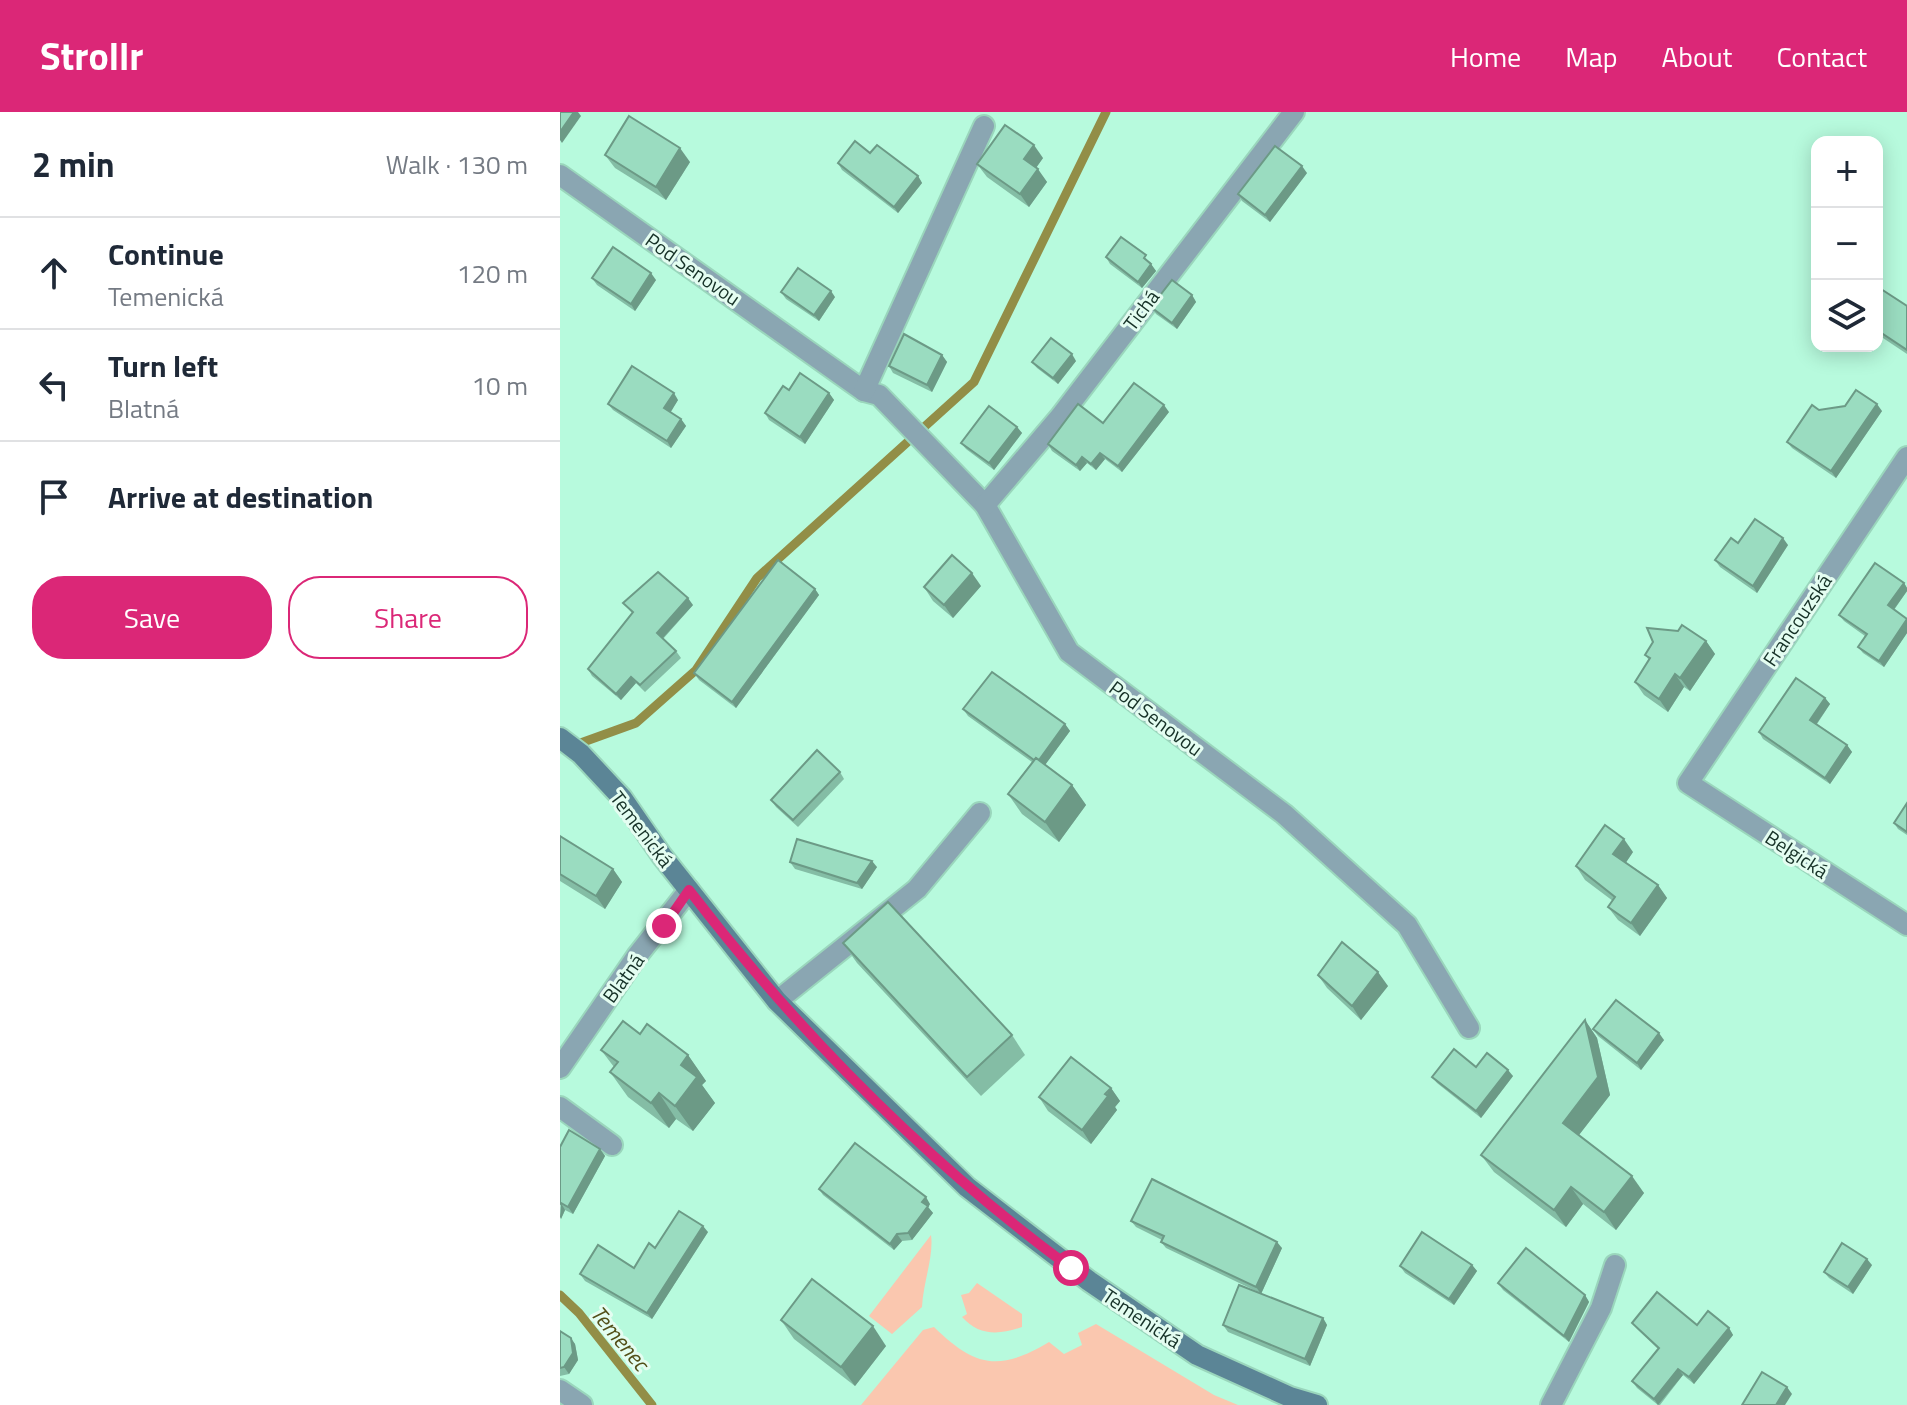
<!DOCTYPE html>
<html lang="en">
<head>
<meta charset="utf-8">
<style>
	body { margin:0; font-family:"Titillium Web",sans-serif; background:#f2f2f3; color:#1f2937 }
	.controls { position:absolute; right:24px; top:24px; display:grid; overflow:hidden; border-radius:16px; box-shadow:0 4px 20px #0003 }
	.controls button { width:72px; height:72px; display:grid; place-items:center; padding:0; border:0; border-bottom:2px solid #e0e1e3; background:#fff; color:#1f2937; font:40px sans-serif }
	.stop { position:absolute; width:24px; height:24px; margin:-18px; border:6px solid #db2777; border-radius:50%; background:#fff }
	.stop.end { background:#db2777; border-color:#fff; box-shadow:0 2px 8px #0008 }
	.list { margin:0; padding:0; list-style:none }
	h2 { display:flex; justify-content:space-between; align-items:center; height:104px; margin:0; padding:0 32px; font-size:34px }
	h2 small { font-size:26px; font-weight:400; color:#747a83 }
	.list li { display:grid; grid-template-columns:52px 1fr auto; gap:24px; align-items:center; box-sizing:border-box; height:112px; padding:0 32px; border-top:2px solid #e0e1e3 }
	.list b { display:block; font-size:30px; white-space:nowrap }
	.list p { margin:0; font-size:26px; white-space:nowrap; color:#747a83 }
	.list em { font-size:26px; font-style:normal; color:#747a83 }
	.actions { display:flex; gap:16px; padding:24px 32px }
	.actions a { flex:1; padding:18px 0; border:2px solid #db2777; border-radius:32px; text-align:center; font-size:28px; color:#db2777 }
	.actions .main { background:#db2777; color:#fff }
	.icon { flex:none; width:44px; height:44px; fill:none; stroke:currentColor; stroke-width:2; stroke-linecap:round; stroke-linejoin:round }
	.map { position:relative; flex:none; width:1347px; height:1293px; overflow:hidden }
	header { display:flex; align-items:center; gap:48px; box-sizing:border-box; height:112px; padding:0 40px; background:#db2777; color:#fff }
	header strong { font-size:38px }
	nav { display:flex; gap:44px; margin-inline-start:auto; font-size:28px }
	main { display:flex }
	aside { flex:1; background:#fff }
	.map>svg:first-child { display:block }
	.green { fill:#fac7af }
	.lines { fill:none; stroke-linecap:round; stroke-linejoin:round }
	.stream { stroke:#928e47; stroke-width:9 }
	.street-casing { stroke:#9ad6bc; stroke-width:24 }
	.secondary-casing { stroke:#9ad6bc; stroke-width:24 }
	.street { stroke:#8aa6b2; stroke-width:20 }
	.secondary { stroke:#5b8596; stroke-width:20 }
	.wall { fill:#84bda5 }
	.shaded-wall { fill:#6c9a86 }
	.building { fill:#9adcc0; stroke:#6c9a86; stroke-width:2 }
	.route { stroke:#db2777; stroke-width:10 }
	.labels { text-anchor:middle; dominant-baseline:central; stroke-width:6; stroke-linejoin:round; paint-order:stroke }
	.street-label { font-size:20px; fill:#163127; stroke:#e4fdf1 }
	.water-label { font-size:22px; font-style:italic; fill:#524f18; stroke:#e4fdf1 }
</style>
</head>
<body>
<header>
<strong>Strollr</strong>
<nav><a>Home</a><a>Map</a><a>About</a><a>Contact</a></nav>
</header>
<main>
<aside>
<h2>2 min<small>Walk · 130 m</small></h2>
<ul class="list">
<li><svg class="icon" aria-label="ahead" viewBox="0 0 24 24"><path d="M12 20V5M6 11l6-6 6 6"/></svg><div><b>Continue</b><p>Temenická</p></div><em>120 m</em></li>
<li><svg class="icon" aria-label="left" viewBox="0 0 24 24"><path d="M17 20v-9H6M10 6l-5 5 5 5"/></svg><div><b>Turn left</b><p>Blatná</p></div><em>10 m</em></li>
<li><svg class="icon" aria-label="arrive" viewBox="0 0 24 24"><path d="M6 21V4h12l-3 4 3 4H6"/></svg><div><b>Arrive at destination</b></div></li>
</ul>
<div class="actions"><a class="main">Save</a><a>Share</a></div>
</aside>
<div class="map">
<svg width="1347" height="1293" viewBox="0 0 1347 1293">
	<rect width="100%" height="100%" fill="#b7fadd"/>
	<!-- green -->
	<g class="green">
		<path d="M371 1123C374 1144 363 1171 362 1195L332 1222 309 1204Z"/>
		<path d="M417 1171 462 1202V1215C439 1223 419 1224 402 1205L407 1202 401 1183 409 1181Z"/>
		<path d="M536 1212 654 1283 678 1293H301L363 1218 374 1215C415 1255 439 1260 489 1230L504 1242 522 1233 518 1221Z"/>
	</g>
	<g class="lines">
		<!-- stream -->
		<g class="stream">
			<path d="M15 633 76 611 136 558 197 466 414 270 546 0"/>
			<path d="M0 1183 19 1201 92 1293"/>
		</g>
		<defs>
			<g id="street">
				<path d="M0 63 304 279 319 283 425 393 509 540 724 702 847 813 909 916"/>
				<path d="M304 279 424 14"/>
				<path d="M1347 345 1128 671 1347 813"/>
				<path d="M425 393 500 305 734 0"/>
				<path d="M217 889 357 777 420 701"/>
				<path d="M0 956 77 844 129 778"/>
				<path d="M0 995 52 1033"/>
				<path d="M0 1278 22 1293"/>
				<path d="M991 1293 1041 1196 1055 1153"/>
			</g>
			<path id="secondary" d="M0 626 21 642 62 686 102 744 217 889 407 1075 529 1169 637 1243 730 1285 757 1293"/>
		</defs>
		<!-- street casing -->
		<use href="#street" class="street-casing"/>
		<!-- secondary casing -->
		<use href="#secondary" class="secondary-casing"/>
		<!-- street -->
		<use href="#street" class="street"/>
		<!-- secondary -->
		<use href="#secondary" class="secondary"/>
	</g>
	<!-- wall -->
	<g class="wall">
		<path d="M310 41 358 64 362 71 338 101 282 58 278 51Z"/>
		<path d="M45 43 130 50 106 88 55 56Z"/>
		<path d="M483 46 476 56 487 70 469 95 427 65 417 52Z"/>
		<path d="M747 61 710 110 682 89 678 82Z"/>
		<path d="M546 145 591 150 590 151 596 159 582 176 550 152Z"/>
		<path d="M32 166 96 168 75 199 37 173Z"/>
		<path d="M221 180 275 185 259 209 226 187Z"/>
		<path d="M1317 182 1347 194V242L1317 222Z"/>
		<path d="M632 183 636 190 617 217 596 202 591 195Z"/>
		<path d="M382 243 387 250 372 280 333 261 329 254Z"/>
		<path d="M516 249 498 272 477 256 472 250Z"/>
		<path d="M229 278 269 281 274 288 245 332 209 308 205 301Z"/>
		<path d="M118 288 110 300 121 307 126 314 111 336 53 298 48 292Z"/>
		<path d="M1259 298 1322 299 1276 366 1232 336 1227 330Z"/>
		<path d="M609 300 562 360 545 347 536 358 527 351 520 359 492 339 488 332 543 311Z"/>
		<path d="M457 315 462 321 434 358 406 337 401 331Z"/>
		<path d="M1178 431 1228 433 1197 481 1160 455 1155 448Z"/>
		<path d="M1344 471 1347 476V479L1334 498 1347 508V521L1324 555 1303 541 1298 535 1305 524 1284 509 1279 503Z"/>
		<path d="M421 474 393 506 373 489 364 475Z"/>
		<path d="M255 477 259 483 176 596 139 568 134 561Z"/>
		<path d="M63 491 133 493 103 527 116 539 121 546 85 580 76 571 61 588 32 564 28 557 72 501Z"/>
		<path d="M1146 529 1155 542 1130 579 1124 575 1108 600 1084 583 1075 570 1089 548 1085 543Z"/>
		<path d="M1265 586 1270 592 1257 612 1287 633 1292 640 1270 672 1203 627 1199 620Z"/>
		<path d="M403 597 505 612 510 619 485 653 512 673 526 693 499 730 462 702 448 682 472 650 408 604Z"/>
		<path d="M280 660 284 667 238 715 216 695 211 688Z"/>
		<path d="M1347 691V723L1338 717 1334 711Z"/>
		<path d="M0 724 53 757 62 770 45 797 0 769Z"/>
		<path d="M1073 740 1066 750 1098 773 1107 786 1080 824 1058 808 1048 795 1053 789 1025 768 1016 754Z"/>
		<path d="M230 750 317 755 302 777 235 757Z"/>
		<path d="M283 831 452 923 465 943 421 984 297 851Z"/>
		<path d="M758 863 828 874 801 908 767 876Z"/>
		<path d="M1025 908 1037 926 1050 983 1019 1023 1084 1081 1056 1118 1023 1092 1006 1115 934 1060 921 1043Z"/>
		<path d="M1033 917 1104 928 1081 958 1038 924Z"/>
		<path d="M80 922 128 943 146 969 142 973 155 991 133 1019 116 1007 109 1016 68 985 50 960 54 955 41 938Z"/>
		<path d="M916 955 953 964 921 1006 877 971 872 965Z"/>
		<path d="M551 976 560 989 555 995 557 998 531 1032 488 999 479 985Z"/>
		<path d="M0 1035 40 1037 45 1044 13 1102 5 1098 1 1107Z"/>
		<path d="M259 1077 370 1092 368 1095 373 1101 352 1128 342 1129 334 1138 263 1083Z"/>
		<path d="M571 1109 722 1136 701 1182 763 1206 767 1213 750 1254 668 1220 663 1213 696 1179 606 1136 601 1130 602 1128 576 1115Z"/>
		<path d="M148 1120 92 1207 25 1169 20 1162 74 1156 95 1136Z"/>
		<path d="M912 1153 917 1159 894 1193 845 1161 840 1154Z"/>
		<path d="M1312 1153 1293 1182 1269 1166 1264 1160Z"/>
		<path d="M938 1171 1025 1183 1029 1190 1009 1230 943 1178Z"/>
		<path d="M221 1208 326 1234 295 1274 234 1227Z"/>
		<path d="M1072 1211 1137 1213 1169 1216 1173 1223 1134 1272 1123 1263 1100 1293H1098L1077 1276 1072 1269 1098 1237 1077 1217Z"/>
		<path d="M0 1219 15 1232 18 1248 9 1262 0 1264Z"/>
	</g>
	<!-- shaded-wall -->
	<g class="shaded-wall">
		<path d="M14 0H18L21 4 2 31 0 28V20Z"/>
		<path d="M474 33 483 46 473 60 464 47Z"/>
		<path d="M120 36 130 50 106 88 96 75Z"/>
		<path d="M742 54 747 61 710 110 705 103Z"/>
		<path d="M478 57 487 70 469 95 460 82Z"/>
		<path d="M358 64 362 71 338 101 334 95Z"/>
		<path d="M591 152 596 159 582 176 578 170Z"/>
		<path d="M91 161 96 168 75 199 71 192Z"/>
		<path d="M271 179 275 185 259 209 254 203Z"/>
		<path d="M632 183 636 190 617 217 612 211Z"/>
		<path d="M512 242 516 249 498 272 493 266Z"/>
		<path d="M382 243 387 250 372 280 367 273Z"/>
		<path d="M114 281 118 288 109 303 104 296Z"/>
		<path d="M269 281 274 288 245 332 240 325Z"/>
		<path d="M1317 292 1322 299 1276 366 1271 359Z"/>
		<path d="M604 293 609 300 562 360 558 354Z"/>
		<path d="M121 307 126 314 111 336 107 329Z"/>
		<path d="M457 315 462 321 434 358 429 351Z"/>
		<path d="M540 341 545 347 536 358 531 352Z"/>
		<path d="M522 345 527 351 520 359 516 353Z"/>
		<path d="M1223 426 1228 433 1197 481 1193 474Z"/>
		<path d="M412 461 421 474 393 506 384 493Z"/>
		<path d="M1344 471 1347 476V479L1332 500 1328 493Z"/>
		<path d="M255 477 259 483 176 596 172 590Z"/>
		<path d="M128 486 133 493 101 528 97 521Z"/>
		<path d="M1347 508V521L1324 555 1319 549Z"/>
		<path d="M1146 529 1155 542 1130 579 1120 566Z"/>
		<path d="M1115 562 1124 575 1108 600 1099 587Z"/>
		<path d="M71 565 76 571 61 588 56 582Z"/>
		<path d="M1265 586 1270 592 1255 614 1250 608Z"/>
		<path d="M505 612 510 619 482 657 477 650Z"/>
		<path d="M1287 633 1292 640 1270 672 1265 666Z"/>
		<path d="M512 673 526 693 499 730 485 710Z"/>
		<path d="M1064 727 1073 740 1063 755 1053 742Z"/>
		<path d="M312 749 317 755 302 777 297 771Z"/>
		<path d="M53 757 62 770 45 797 36 784Z"/>
		<path d="M1098 773 1107 786 1080 824 1071 811Z"/>
		<path d="M818 860 828 874 801 908 792 894Z"/>
		<path d="M1025 908 1037 926 1050 983 1015 1028 1003 1011Z"/>
		<path d="M1099 921 1104 928 1081 958 1077 951Z"/>
		<path d="M128 943 146 969 142 973 155 991 133 1019 115 994 121 953Z"/>
		<path d="M948 958 953 964 921 1006 916 999Z"/>
		<path d="M551 976 560 989 555 995 557 998 531 1032 522 1018Z"/>
		<path d="M99 981 116 1007 109 1016 91 991Z"/>
		<path d="M40 1037 45 1044 13 1102 8 1095Z"/>
		<path d="M1072 1064 1084 1081 1056 1118 1044 1100Z"/>
		<path d="M1011 1075 1023 1092 1006 1115 994 1098Z"/>
		<path d="M366 1085 370 1092 368 1095 373 1101 352 1128 348 1121 362 1090Z"/>
		<path d="M1 1091 5 1098 1 1107 0 1105Z"/>
		<path d="M143 1114 148 1120 92 1207 87 1201Z"/>
		<path d="M337 1122 342 1129 334 1138 330 1132Z"/>
		<path d="M717 1130 722 1136 701 1182 696 1175Z"/>
		<path d="M1307 1147 1312 1153 1293 1182 1288 1175Z"/>
		<path d="M912 1153 917 1159 894 1193 889 1187Z"/>
		<path d="M1025 1183 1029 1190 1009 1230 1004 1224Z"/>
		<path d="M763 1206 767 1213 750 1254 745 1247Z"/>
		<path d="M313 1214 326 1234 295 1274 281 1255Z"/>
		<path d="M1169 1216 1173 1223 1134 1272 1129 1265Z"/>
		<path d="M11 1226 15 1232 18 1248 9 1262 4 1255Z"/>
		<path d="M1118 1257 1123 1263 1098 1293 1094 1287Z"/>
		<path d="M1227 1275 1232 1282 1225 1293H1216Z"/>
	</g>
	<!-- building -->
	<g class="building">
		<path d="M0 0H14L0 20Z"/>
		<path d="M69 4 120 36 96 75 45 43Z"/>
		<path d="M445 13 474 33 464 47 478 57 460 82 417 52Z"/>
		<path d="M295 29 310 41 317 33 358 64 334 95 278 51Z"/>
		<path d="M715 34 742 54 705 103 678 82Z"/>
		<path d="M561 125 586 143 584 146 591 152 578 170 546 145Z"/>
		<path d="M53 135 91 161 71 192 32 166Z"/>
		<path d="M238 156 271 179 254 203 221 180Z"/>
		<path d="M612 168 632 183 612 211 591 195Z"/>
		<path d="M1321 177 1347 194V238L1317 218V182Z"/>
		<path d="M344 222 382 243 367 273 329 254Z"/>
		<path d="M491 226 512 242 493 266 472 250Z"/>
		<path d="M72 254 114 281 104 296 121 307 107 329 48 292Z"/>
		<path d="M240 261 269 281 240 325 205 301 223 274 229 278Z"/>
		<path d="M574 271 604 293 558 354 540 341 531 352 522 345 516 353 488 332 518 292 543 311Z"/>
		<path d="M1296 278 1317 292 1271 359 1227 330 1252 293 1259 298 1285 294Z"/>
		<path d="M429 294 457 315 429 351 401 331Z"/>
		<path d="M1195 407 1223 426 1193 474 1155 448 1171 426 1178 431Z"/>
		<path d="M392 443 412 461 384 493 364 475Z"/>
		<path d="M218 448 255 477 172 590 134 561Z"/>
		<path d="M1315 451 1344 471 1328 493 1347 507 1319 549 1298 535 1307 522 1279 503Z"/>
		<path d="M98 460 128 486 97 521 116 539 80 573 71 565 56 582 28 557 73 500 63 491Z"/>
		<path d="M1122 513 1146 529 1120 566 1115 562 1099 587 1075 570 1090 546 1085 543 1093 530 1087 516 1118 519Z"/>
		<path d="M432 560 505 612 479 648 476 646 474 648 403 597Z"/>
		<path d="M1236 566 1265 586 1250 608 1287 633 1265 666 1199 620Z"/>
		<path d="M257 638 280 660 233 708 211 688Z"/>
		<path d="M476 646 512 673 485 710 448 682Z"/>
		<path d="M1347 691V720L1334 711Z"/>
		<path d="M1045 713 1064 727 1053 742 1098 773 1071 811 1048 795 1055 785 1016 754Z"/>
		<path d="M0 724 53 757 36 784 0 762Z"/>
		<path d="M237 727 312 749 297 771 230 750Z"/>
		<path d="M328 790 452 923 407 965 283 831Z"/>
		<path d="M782 830 818 860 792 894 758 863Z"/>
		<path d="M1056 888 1099 921 1077 951 1033 917Z"/>
		<path d="M1025 908 1038 965 1003 1011 1072 1064 1044 1100 1011 1075 994 1098 921 1043Z"/>
		<path d="M63 909 80 922 87 912 128 943 121 953 137 965 115 994 99 981 91 991 50 960 58 950 41 938Z"/>
		<path d="M894 937 916 955 927 941 948 958 916 999 872 965Z"/>
		<path d="M511 945 551 976 545 982 548 984 522 1018 479 985Z"/>
		<path d="M9 1018 40 1037 8 1095 1 1091 0 1092V1035Z"/>
		<path d="M295 1031 366 1085 362 1090 368 1094 348 1121 337 1122 330 1132 259 1077Z"/>
		<path d="M592 1067 717 1130 696 1175 601 1130 604 1124 571 1109Z"/>
		<path d="M119 1099 143 1114 87 1201 20 1162 38 1133 74 1156 89 1131 95 1136Z"/>
		<path d="M862 1120 912 1153 889 1187 840 1154Z"/>
		<path d="M1282 1131 1307 1147 1288 1175 1264 1160Z"/>
		<path d="M966 1136 1025 1183 1004 1224 938 1171Z"/>
		<path d="M252 1167 313 1214 281 1255 221 1208Z"/>
		<path d="M679 1173 763 1206 745 1247 663 1213Z"/>
		<path d="M1097 1180 1137 1213 1148 1199 1169 1216 1129 1265 1118 1257 1094 1287 1072 1269 1099 1236 1072 1211Z"/>
		<path d="M0 1219 11 1226 13 1241 4 1255 0 1256Z"/>
		<path d="M1202 1260 1227 1275 1216 1293H1182Z"/>
	</g>
	<g class="lines">
		<!-- route -->
		<path class="route" d="M104 814 129 778C238 920 367 1050 511 1156"/>
	</g>
	<g class="labels">
		<!-- street labels -->
		<g class="street-label">
			<text transform="translate(133 157) rotate(35)">Pod Senovou</text>
			<text transform="translate(581 198) rotate(-53)">Tichá</text>
			<text transform="translate(1237 508) rotate(-56)">Francouzská</text>
			<text transform="translate(596 606) rotate(37)">Pod Senovou</text>
			<text transform="translate(82 717) rotate(53)">Temenická</text>
			<text transform="translate(1237 742) rotate(33)">Belgická</text>
			<text transform="translate(63 866) rotate(-54)">Blatná</text>
			<text transform="translate(582 1206) rotate(34)">Temenická</text>
		</g>
		<!-- water labels -->
		<g class="water-label">
			<text transform="translate(60 1226) rotate(50)">Temenec</text>
		</g>
	</g>
</svg>
<div class="controls">
<button>+</button>
<button>−</button>
<button><svg class="icon" aria-label="layers" viewBox="0 0 24 24"><path d="M12 4l9 5-9 5-9-5zM3 14l9 5 9-5"/></svg></button>
</div>
<div class="stop" style="left:511px;top:1156px"></div>
<div class="stop end" style="left:104px;top:814px"></div>
</div>
</main>
</body>
</html>
